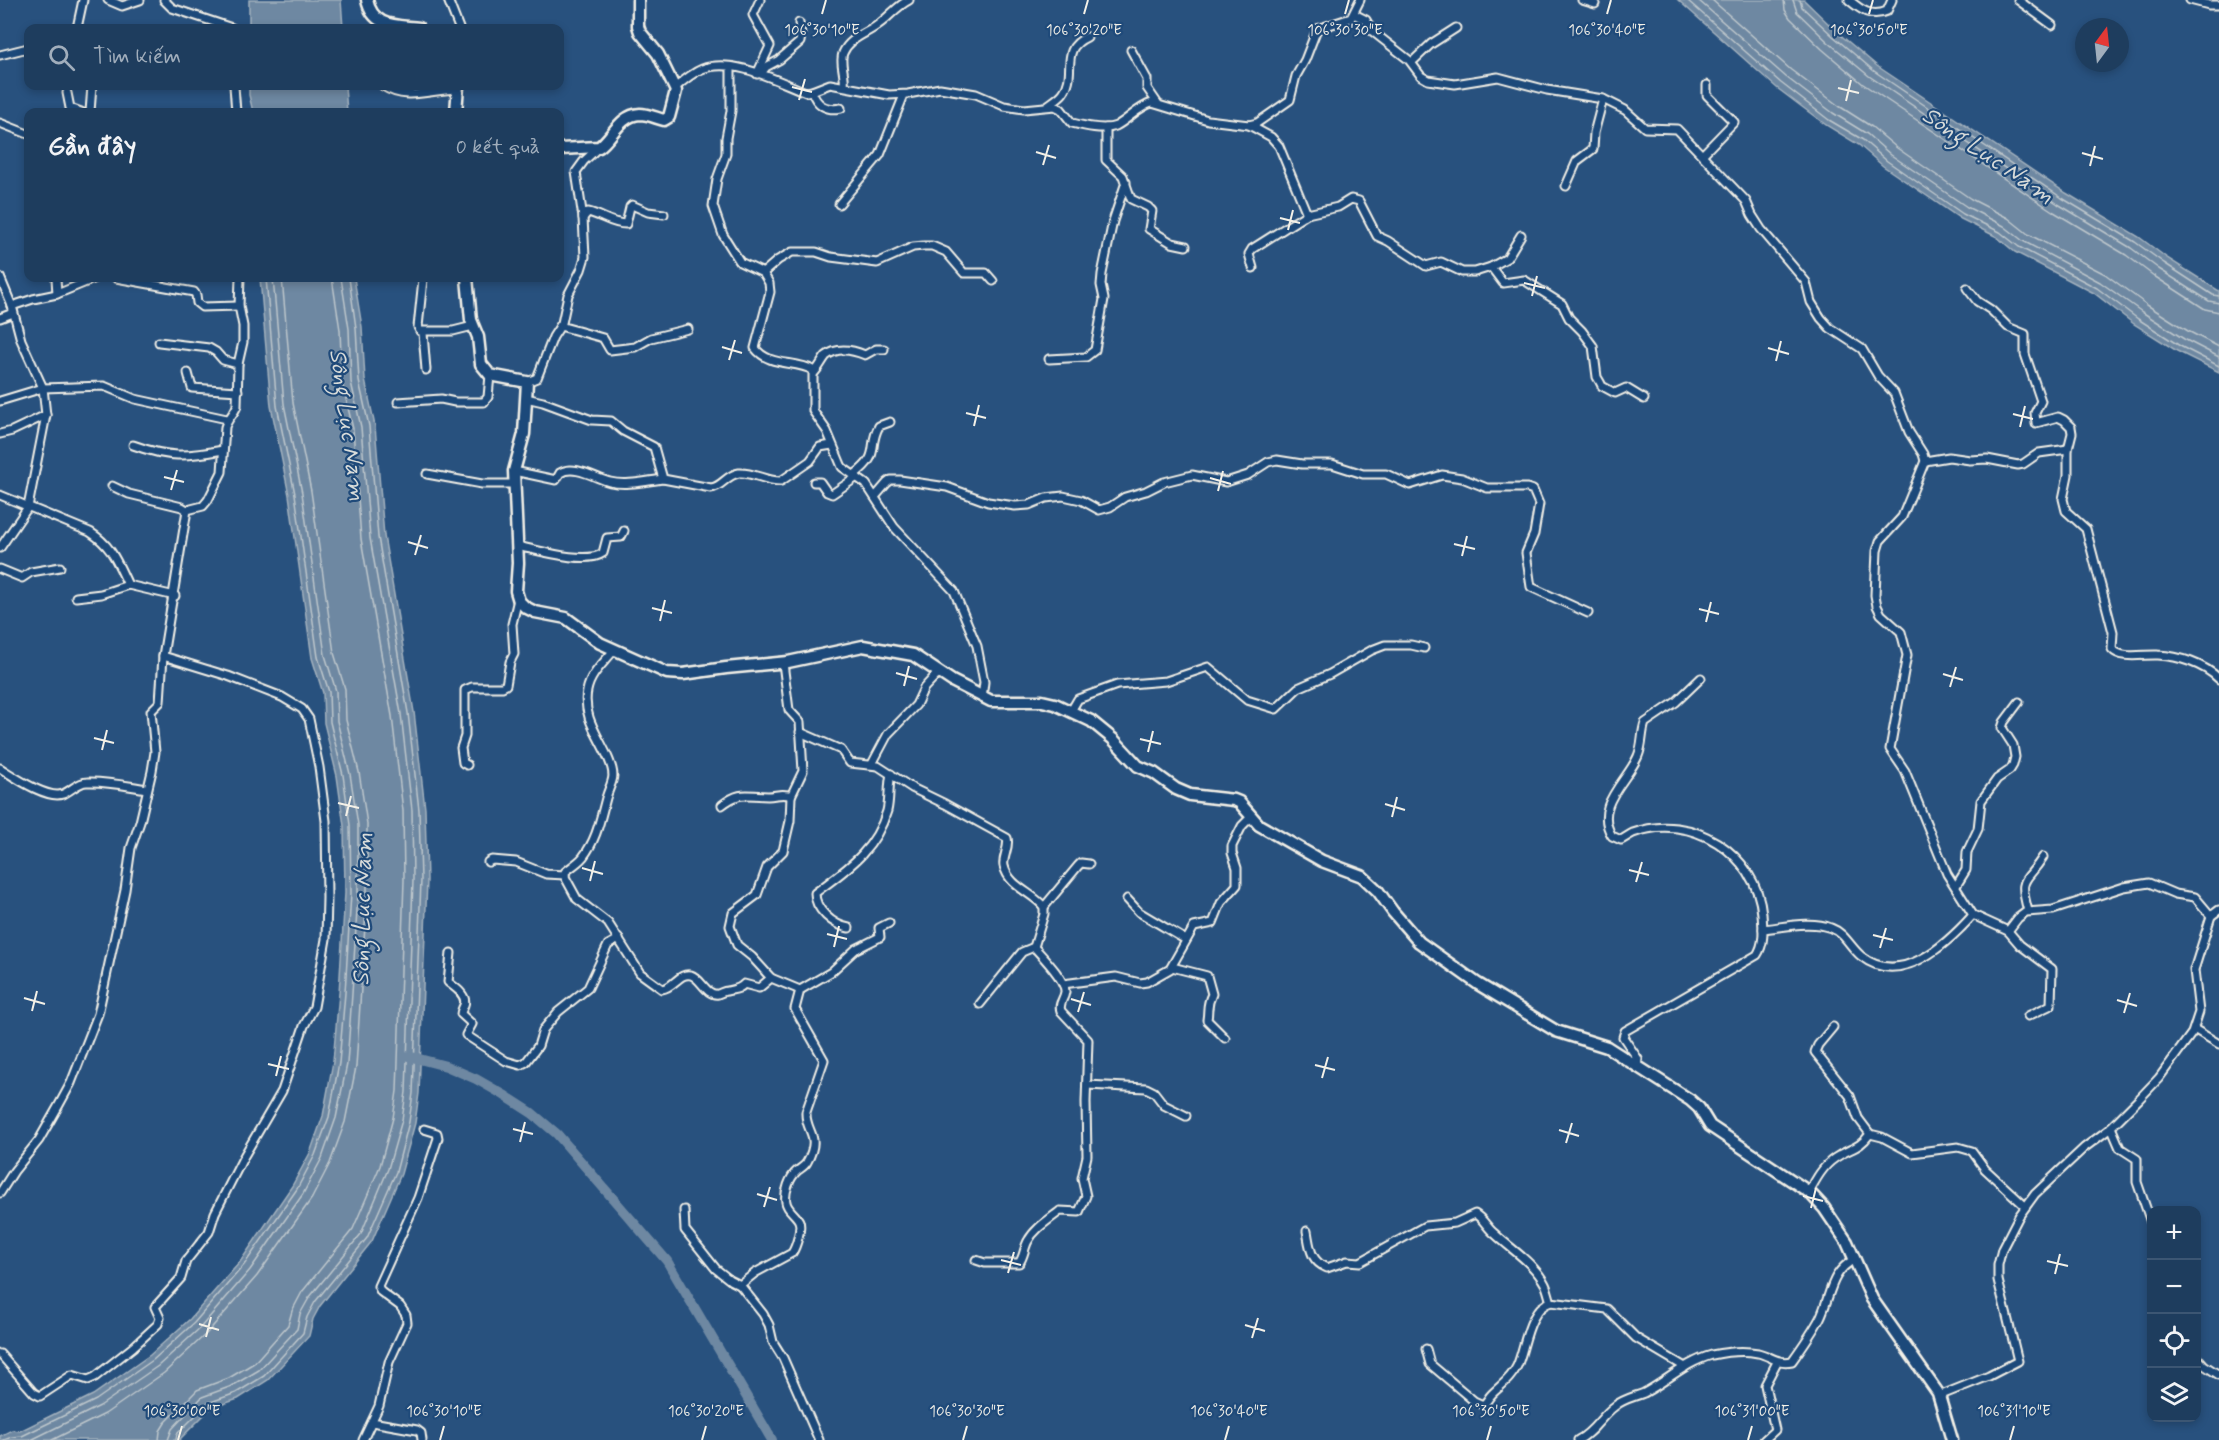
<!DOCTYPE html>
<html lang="vi">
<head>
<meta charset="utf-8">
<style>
	body { margin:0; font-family:Mynerve,sans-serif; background:#2b4867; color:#f1f3f6 }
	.controls { position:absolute; right:18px; bottom:18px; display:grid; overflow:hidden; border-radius:12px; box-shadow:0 3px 9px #0003 }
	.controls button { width:54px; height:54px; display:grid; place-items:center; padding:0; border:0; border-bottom:2px solid #3c5673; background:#1e3d5e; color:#f1f3f6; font:30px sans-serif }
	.compass { position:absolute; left:2075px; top:18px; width:54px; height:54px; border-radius:50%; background:#1e3d5e; box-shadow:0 3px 9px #0003; rotate:15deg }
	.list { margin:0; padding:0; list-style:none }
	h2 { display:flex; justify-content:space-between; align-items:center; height:78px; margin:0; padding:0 24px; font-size:26px }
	h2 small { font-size:20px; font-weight:400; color:#a1aebc }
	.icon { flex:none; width:33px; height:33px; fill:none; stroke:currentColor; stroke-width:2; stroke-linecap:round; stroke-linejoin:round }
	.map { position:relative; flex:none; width:2219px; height:1440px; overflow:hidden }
	.search { position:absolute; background:#1e3d5e; box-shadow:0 3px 9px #0003; left:24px; top:24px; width:540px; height:66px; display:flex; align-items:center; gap:15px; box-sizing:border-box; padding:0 21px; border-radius:12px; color:#a1aebc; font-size:22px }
	.panel { position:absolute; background:#1e3d5e; box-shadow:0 3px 9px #0003; left:24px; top:108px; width:540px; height:174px; border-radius:12px }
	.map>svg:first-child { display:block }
	.water { fill:#6e88a2; stroke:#a4b2be; stroke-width:1.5 }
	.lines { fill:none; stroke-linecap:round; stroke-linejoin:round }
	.shore { stroke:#bec7cc; stroke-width:1.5 }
	.river { stroke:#6e88a2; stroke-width:10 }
	.street-casing { stroke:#f4f1e8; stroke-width:11 }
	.secondary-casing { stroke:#f4f1e8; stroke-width:15 }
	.street { stroke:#1f4a7a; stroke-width:7 }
	.secondary { stroke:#1f4a7a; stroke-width:10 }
	.ticks { fill:none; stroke:#f4f1e8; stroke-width:2 }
	.labels { text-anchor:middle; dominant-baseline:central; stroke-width:4.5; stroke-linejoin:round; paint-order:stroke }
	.water-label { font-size:24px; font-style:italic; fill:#d9dcda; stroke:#1f4a7a }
	.ticks-label { font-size:15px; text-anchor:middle; fill:#f4f1e8; stroke:#1f4a7a; stroke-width:4.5; stroke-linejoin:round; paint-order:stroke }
</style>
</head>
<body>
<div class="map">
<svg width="2219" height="1440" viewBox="0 0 2219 1440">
	<rect width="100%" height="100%" fill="#28517e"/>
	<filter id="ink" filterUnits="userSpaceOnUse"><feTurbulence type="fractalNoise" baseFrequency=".0167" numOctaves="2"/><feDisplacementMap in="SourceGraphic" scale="12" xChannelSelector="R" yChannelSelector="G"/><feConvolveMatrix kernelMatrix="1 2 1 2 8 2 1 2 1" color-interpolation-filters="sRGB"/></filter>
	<g filter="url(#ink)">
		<!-- water -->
		<g class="water">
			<path d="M249 0H341L343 28H249Z"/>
			<path d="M1678 0H1804L1837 32 1877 66 2066 193 2139 237 2167 258 2219 291V372L2177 351 2134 324 2094 293 2015 252 1997 237 1961 219 1883 166 1859 145 1826 125 1777 88Z"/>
			<path d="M249 86H345L347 112H253L249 95Z"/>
			<path d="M260 278H354L362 327 365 380 375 426 384 536 414 712 425 809 427 880 419 1093 415 1123 401 1174 372 1241 320 1306 313 1319 309 1336 268 1380 238 1399 211 1408 179 1440H0V1436L12 1430 20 1431 93 1395 150 1355 190 1319 240 1262 292 1186 310 1153 323 1116 333 1062 339 993 345 893 344 826 337 776 324 723 323 693 312 658 289 495 271 406Z"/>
		</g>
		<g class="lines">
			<!-- shore -->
			<g class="shore">
				<path d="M1687 0 1781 83 1829 120 1863 140 1887 161 1963 214 2000 232 2019 247 2097 288 2138 319 2180 346 2219 366"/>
				<path d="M1698 0 1786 77 1833 113 1867 134 1891 155 1967 207 2004 226 2023 241 2100 282 2142 312 2184 339 2219 357"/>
				<path d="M1712 0 1791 70 1839 106 1872 127 1897 148 1971 199 2008 218 2028 234 2105 274 2147 305 2188 331 2219 347"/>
				<path d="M1784 0 1785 10 1790 18 1822 49 1863 84 2054 212 2126 255 2154 276 2205 309 2219 312"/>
				<path d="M1793 0 1797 12 1828 42 1869 76 2058 204 2131 248 2159 269 2209 301 2219 303"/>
				<path d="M1800 0 1802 7 1833 36 1874 71 2062 198 2135 242 2164 263 2213 295 2219 296"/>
				<path d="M4 1440 12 1437 22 1436 96 1400 153 1360 194 1323 244 1265 297 1189 315 1155 329 1117 339 1063 345 993 351 893 350 825 343 775 330 722 329 692 318 657 295 494 277 406 266 278"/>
				<path d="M31 1440 100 1406 158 1366 200 1328 250 1270 303 1194 322 1158 336 1118 347 1064 352 994 358 893V825L350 774 337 721 336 691 325 655 302 493 284 404 273 278"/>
				<path d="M52 1440 105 1414 164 1373 206 1334 257 1276 312 1198 330 1163 345 1122 356 1067 367 894V824L359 772 346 720 345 689 334 653 311 491 293 403 282 278"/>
				<path d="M159 1440 160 1431 165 1423 197 1390 229 1378 254 1363 288 1325 292 1311 302 1292 353 1229 380 1166 393 1118 397 1091 404 880 403 811 392 716 361 539 353 429 342 382 340 330 332 278"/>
				<path d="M168 1440 172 1429 202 1397 232 1386 259 1370 297 1329 300 1314 309 1298 361 1234 388 1169 402 1120 406 1092 413 880 412 810 401 714 370 538 361 427 351 382 349 329 341 278"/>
				<path d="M176 1440 177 1434 208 1403 236 1393 264 1376 303 1333 307 1317 315 1302 367 1238 396 1172 409 1122 413 1093 421 880 419 810 408 713 378 537 369 426 359 381 356 328 349 278"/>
			</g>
			<!-- river -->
			<path class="river" d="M408 1056 446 1066 476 1079 504 1095 532 1113 557 1134 667 1261 772 1440"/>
			<defs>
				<g id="street">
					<path d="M108 0 122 6 140 0"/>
					<path d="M164 0 172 8 232 28"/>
					<path d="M448 0 459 28"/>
					<path d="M1582 0 1595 4"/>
					<path d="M1849 0C1861 10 1871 18 1887 11L1892 0"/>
					<path d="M2018 0 2052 25"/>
					<path d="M2190 0 2209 5H2219"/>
					<path d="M1354 14 1366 20 1372 31 1409 60 1421 76 1428 80 1455 84 1498 77 1547 90 1603 99 1625 110 1645 128 1677 129 1746 201 1752 215 1761 229 1806 282 1811 302 1821 318 1830 328 1862 349 1878 376 1894 393 1909 432 1923 454 1925 461 1902 517 1880 541 1877 551 1875 595 1877 606 1881 614 1901 632 1907 655 1890 749 1905 771 1947 874 1973 915 2008 931 2020 945 2052 969 2051 1005 2028 1016"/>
					<path d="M77 28 83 0"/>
					<path d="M1131 50 1147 79V88L1158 104"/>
					<path d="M0 55 28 48"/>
					<path d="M1412 62 1431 44 1456 28"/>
					<path d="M731 67V111L726 138V154L717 179 713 206 723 235 740 262 763 273 778 260 792 252H816L831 257 877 263 913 247 924 246H932L946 252 964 273H986L993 281"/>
					<path d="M762 72 766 67 779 60 800 42 801 35 799 23"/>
					<path d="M757 74 770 46 753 15 760 0"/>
					<path d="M234 86 236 112"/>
					<path d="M383 86C407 102 431 89 458 89"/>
					<path d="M844 86C846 75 839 63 843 53 850 37 867 34 879 24 890 16 897 6 909 0"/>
					<path d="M675 88C683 81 692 73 702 69 733 57 777 81 806 92L812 91 830 84 889 95 908 94 940 88 976 94 1004 106 1024 109 1055 106 1061 109 1072 123C1084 126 1104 131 1116 126 1129 119 1138 107 1152 103L1208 120 1249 125 1257 123 1290 100 1296 76 1305 60 1317 29 1351 18 1360 0"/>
					<path d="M812 91C816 105 827 111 841 108"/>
					<path d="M67 93 70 108 81 112"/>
					<path d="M1047 106C1052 102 1059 98 1063 93 1078 73 1058 50 1087 37"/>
					<path d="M90 112 92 86"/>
					<path d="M0 123 28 134"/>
					<path d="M1249 125 1271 137 1279 146 1307 214"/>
					<path d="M1106 128V160L1123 176 1131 199 1148 207 1152 211 1149 229 1172 243 1186 246"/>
					<path d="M1703 154 1734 122 1707 95V85"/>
					<path d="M1566 186 1577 161 1593 149 1594 133 1603 99"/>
					<path d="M839 204 880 155 904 95"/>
					<path d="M583 218 588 212C602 215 611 224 626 224L630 207 632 205 648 212 664 214"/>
					<path d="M1491 267 1503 283 1524 280 1562 304 1569 318 1582 331 1593 346 1597 377 1600 382 1602 386 1615 393 1626 388 1644 399"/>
					<path d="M1253 268 1249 254 1252 249 1307 214 1338 207 1351 199 1359 201 1377 236 1388 241 1426 266 1441 262 1462 272H1475L1491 267 1507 258 1521 235"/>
					<path d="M763 273 769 283 770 292 755 348C769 367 795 360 813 370V411L827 431 842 467 866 484 894 527 954 591 977 646 984 682 982 698"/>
					<path d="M0 277 12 306 21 340 43 388 46 415 28 507 0 548"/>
					<path d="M56 278 57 294"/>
					<path d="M116 278 194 292 196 295 197 303 202 307 239 306"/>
					<path d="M423 279 418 327 420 331H453L473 326"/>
					<path d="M1967 288 1977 301 1991 310 2008 327 2025 334V354L2041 401 2035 413 2036 423 2058 417 2064 420 2071 427 2072 433 2068 449V475L2063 499 2066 511 2086 529 2113 632 2112 649C2121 660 2144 654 2158 655 2179 656 2204 664 2219 679"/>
					<path d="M12 306 33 299 57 294 96 278"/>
					<path d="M0 318 13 313"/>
					<path d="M560 326 603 338 610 350 635 347 651 338 688 329"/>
					<path d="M423 333 426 370"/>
					<path d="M159 342 209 348 216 352 223 360 238 364"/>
					<path d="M1049 359 1086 357 1095 350 1104 299 1101 285 1102 274 1113 221 1126 182"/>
					<path d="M188 373 192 388 238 391"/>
					<path d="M814 373C819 368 822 361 826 356 838 346 853 350 865 355L876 349H884"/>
					<path d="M527 382 537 378 553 337 562 323 568 295 581 270 585 257 583 218 576 172 584 161 598 148"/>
					<path d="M526 398 543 402 592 420 611 421 623 431 654 447 663 479 711 488C722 487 726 475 739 473 754 472 767 482 781 481L810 461 820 447 832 445"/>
					<path d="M0 401 43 388 104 386 135 399 227 419"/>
					<path d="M398 402 441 399 455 402H484L488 397 490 375"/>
					<path d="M0 434 12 431 46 415"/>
					<path d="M133 445C169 458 186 457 223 450"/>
					<path d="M1925 461 1949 457 1970 460 1987 459 2018 465 2023 464 2039 453 2068 449"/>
					<path d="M514 471 556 480 560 473C574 464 595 478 610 482 626 486 646 481 663 479"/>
					<path d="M427 474 482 484H515"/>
					<path d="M854 475C882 454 867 448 879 426L890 422"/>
					<path d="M814 482H820L827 492 832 494 857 477"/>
					<path d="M112 486 129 494 182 507 187 510"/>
					<path d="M0 495 90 532C112 546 117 562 128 585L175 596"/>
					<path d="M875 497 887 483 891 480H900L947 487 988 502 1015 506 1029 505 1046 498 1063 496 1081 500 1099 510 1110 507 1125 497 1146 491 1164 482 1192 475 1226 482 1248 475 1268 462 1277 460 1302 464H1332L1363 474H1386L1410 485 1442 475 1462 478 1487 488H1527L1533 490 1539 504 1534 534 1526 553 1531 587 1588 613"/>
					<path d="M517 546C537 550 586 565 603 553L607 538 621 537 624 531"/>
					<path d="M0 569 22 578 31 572 60 567"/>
					<path d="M76 597 101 594 128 585"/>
					<path d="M614 650C604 663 590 674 587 691 582 717 600 738 609 760 617 779 611 781 606 798 600 820 597 839 583 857 578 863 571 867 565 872V877L577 899 608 923 640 973 662 989C674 988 679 972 691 975 701 978 706 996 718 994 721 993 724 991 727 991 734 989 739 990 744 984L759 988 771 978"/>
					<path d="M783 663 789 710 800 722 803 771 791 796 790 821 783 851 767 867 757 895 733 913 730 926 737 945 752 957 771 978 800 990 831 972 856 949 880 937 879 928 889 923"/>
					<path d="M1071 711 1078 699 1117 685 1166 681 1208 667 1247 700 1276 709 1298 688 1330 674 1372 650 1385 645H1411L1424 648"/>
					<path d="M800 732 841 750 850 763 878 766 912 788 945 804 1007 838C1010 847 1002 857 1004 866 1009 887 1032 892 1044 907V914L1034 947C1042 956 1066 980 1065 992 1064 1000 1058 1003 1061 1011L1088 1040 1086 1102 1087 1156 1082 1178 1086 1196 1079 1212 1060 1211C1049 1220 1035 1228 1028 1241 1024 1248 1024 1257 1019 1263H985L976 1260"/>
					<path d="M872 764 888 734 916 705 924 688 939 672"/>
					<path d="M467 765 463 763 461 748 465 736V690L472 687H502L506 685 510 662 514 654 512 624 518 599"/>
					<path d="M0 768C13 776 47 800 63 794 71 791 78 782 87 782 107 781 127 786 147 789"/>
					<path d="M722 805C741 790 747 796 768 796 776 796 783 792 791 796"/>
					<path d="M488 862 492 860 516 862 546 874 565 875"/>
					<path d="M1956 886 1966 870 1967 852 1978 829 1981 801 1997 779 2010 770 2013 765 2015 757 2013 745 2002 728 2004 722 2019 702"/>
					<path d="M1127 899 1139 912 1186 940"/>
					<path d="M1044 907 1078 866 1081 863 1089 864"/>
					<path d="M2028 911C2018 875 2026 884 2043 857"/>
					<path d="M849 928C833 925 815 910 815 893 847 869 875 851 887 811 890 799 888 786 891 774"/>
					<path d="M1763 929C1784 927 1811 920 1831 928 1845 933 1850 947 1861 956 1901 988 1947 944 1973 915"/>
					<path d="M2008 931 2018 918 2026 912 2053 910 2124 887 2149 883 2175 894 2195 897 2211 916"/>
					<path d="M451 953 448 982C454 987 468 995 464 1005 463 1008 461 1011 461 1014L472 1024 466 1035 506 1061 520 1065 526 1062 538 1046 543 1030 558 1012 588 988 608 945 619 939"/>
					<path d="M1172 967 1207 976 1212 994C1206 1006 1209 1008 1207 1020L1225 1038"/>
					<path d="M1063 984 1116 977 1140 983 1147 982 1170 969 1194 927 1213 923 1221 903 1237 885V868L1232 853V846L1242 826 1251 817"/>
					<path d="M800 990 795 1009 824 1060 806 1112C805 1133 822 1134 807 1162 805 1166 801 1168 797 1171 790 1177 784 1192 786 1202 787 1210 796 1214 799 1221 802 1228 796 1247 792 1253L755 1273 740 1285 763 1314 769 1325 773 1342 783 1358 819 1440"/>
					<path d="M980 1004 1022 952 1034 947"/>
					<path d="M1833 1027 1818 1045 1815 1052 1850 1096 1858 1118 1870 1134 1882 1137 1912 1153 1958 1147 1972 1151 1985 1169 2025 1206"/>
					<path d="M2194 1029 2219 1044"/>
					<path d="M1637 1067 1638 1059 1623 1037 1625 1031 1757 955C1765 943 1763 928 1762 914 1757 854 1691 811 1633 833 1629 835 1625 838 1621 840L1612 836C1593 805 1627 782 1638 756 1643 745 1641 734 1645 723L1676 702 1701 678"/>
					<path d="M1087 1085 1146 1088 1154 1092 1164 1105 1186 1116"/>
					<path d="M2111 1127 2120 1148 2137 1159V1182L2152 1225"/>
					<path d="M1809 1192C1816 1179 1823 1166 1835 1158 1851 1147 1858 1150 1870 1134"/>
					<path d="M0 1193 14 1171 39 1140 59 1105 71 1083 98 1014 125 890 131 848 140 822 152 771 155 752 151 711 160 702 163 656"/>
					<path d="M684 1210 685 1230 716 1269 730 1280 740 1285"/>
					<path d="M1307 1231C1310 1247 1310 1261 1327 1268L1347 1261 1360 1262 1425 1226 1455 1223 1475 1214C1484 1219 1487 1228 1495 1234 1512 1250 1534 1263 1545 1284 1548 1290 1549 1297 1551 1302L1607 1309 1636 1338 1685 1367"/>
					<path d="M1426 1349 1430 1364 1474 1401 1483 1405C1487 1402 1488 1398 1492 1394 1501 1385 1511 1379 1517 1366 1525 1349 1528 1308 1551 1302"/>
					<path d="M0 1354 34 1393 40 1396 72 1375 88 1380 95 1377 133 1347 158 1324 160 1318 155 1307 181 1278 186 1261 209 1232 215 1213 244 1156 282 1091 304 1026 314 1007 326 939 327 898 326 821 319 767 309 719 302 709 282 697 228 676 163 656 187 510 203 506 208 500 222 472 225 427C228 418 234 414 237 406L238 364 243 342V326L239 306 240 278"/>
					<path d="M2196 1356 2204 1365 2219 1375"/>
					<path d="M1939 1396 1989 1376 2018 1361 1998 1280V1265L2002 1249 2019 1216 2035 1194 2084 1148 2108 1130 2139 1099 2159 1078 2192 1033 2199 1012 2194 970 2211 916 2219 910"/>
					<path d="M372 1422 417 1430 421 1433 422 1440"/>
					<path d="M363 1440 379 1406 389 1362 407 1323 406 1315 400 1306 381 1292 378 1286 418 1198 438 1138 437 1133 424 1129"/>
					<path d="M1578 1440C1593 1433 1602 1415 1615 1406 1623 1399 1634 1397 1644 1393 1667 1381 1686 1362 1712 1355 1726 1352 1743 1350 1758 1353 1771 1356 1777 1364 1792 1361 1802 1347 1812 1333 1820 1318 1831 1295 1830 1272 1855 1259"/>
					<path d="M1764 1440 1775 1430 1765 1385 1777 1362"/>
				</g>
				<g id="secondary">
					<path d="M367 0C373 28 396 25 419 28"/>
					<path d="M456 112 458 86"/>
					<path d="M560 149 599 147C612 138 620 115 640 114 648 114 656 118 664 120L669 117 676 91 658 54 640 32 638 26V0"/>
					<path d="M467 278 471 320 478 337 481 364 490 375 527 382 524 434 514 471 518 563 516 591 519 601 525 607 535 612 566 618 600 643 667 673 683 674 726 668 788 662 863 646 913 655 952 681 991 701H1042L1055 704 1091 721 1113 739 1138 766 1154 773 1176 789 1190 795 1234 800 1239 802 1259 825 1322 861 1362 876 1378 891 1393 912 1419 942 1478 984 1556 1031 1607 1047 1690 1100 1699 1108 1710 1126 1809 1192 1824 1208 1847 1242 1872 1299 1938 1393 1952 1440"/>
				</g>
			</defs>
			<!-- street casing -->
			<use href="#street" class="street-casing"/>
			<!-- secondary casing -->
			<use href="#secondary" class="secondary-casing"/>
			<!-- street -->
			<use href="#street" class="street"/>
			<!-- secondary -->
			<use href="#secondary" class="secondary"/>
		</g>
	</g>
	<!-- ticks -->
	<path class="ticks" d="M822 14 826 0M1084 14 1088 0M1345 14 1349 0M1607 14 1611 0M1869 14 1873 0M792 87 812 92M1838 88 1859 93M799 100 805 79M1846 101 1851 80M1036 152 1056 158M2082 153 2103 159M1043 165 1049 145M2090 166 2095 146M1280 218 1300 223M1288 230 1293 210M1524 283 1545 288M1532 296 1537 276M722 347 742 353M1768 348 1789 354M729 360 735 340M1776 361 1781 341M966 413 986 418M2013 414 2033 419M974 426 979 405M2020 427 2025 406M164 477 184 482M1210 478 1231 484M171 490 177 470M1218 491 1223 471M408 542 428 548M1454 544 1475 549M415 555 421 535M1462 556 1467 536M652 608 672 613M1699 609 1719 614M660 621 665 600M1706 622 1711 602M896 673 917 679M1943 674 1963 680M904 686 909 666M1950 687 1956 667M94 738 114 743M1140 739 1161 744M102 750 107 730M1148 752 1153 731M338 803 359 808M1385 804 1405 810M346 816 351 796M1392 817 1397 797M582 868 603 874M1629 870 1649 875M590 881 595 861M1636 882 1642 862M827 934 847 939M1873 935 1893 940M834 947 839 926M1880 948 1886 928M24 998 45 1004M1071 999 1091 1005M2117 1000 2137 1006M32 1011 37 991M1078 1012 1084 992M2124 1013 2130 993M268 1064 289 1069M1315 1065 1335 1070M276 1076 281 1056M1322 1078 1328 1057M513 1129 533 1134M1559 1130 1579 1136M520 1142 525 1122M1566 1143 1572 1123M757 1194 777 1200M1803 1196 1823 1201M764 1207 770 1187M1811 1208 1816 1188M1001 1260 1021 1265M2047 1261 2068 1266M1008 1273 1014 1252M2055 1274 2060 1254M199 1324 219 1330M1245 1325 1265 1331M206 1337 211 1317M1252 1338 1258 1318M178 1440 182 1426M440 1440 444 1426M702 1440 706 1426M963 1440 967 1426M1225 1440 1229 1426M1487 1440 1491 1426M1748 1440 1752 1426M2010 1440 2014 1426"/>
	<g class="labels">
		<!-- water labels -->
		<g class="water-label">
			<text transform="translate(1988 156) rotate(34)">Sông Lục Nam</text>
			<text transform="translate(347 425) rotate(82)">Sông Lục Nam</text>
			<text transform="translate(363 909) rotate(-89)">Sông Lục Nam</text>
		</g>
	</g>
	<g class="ticks-label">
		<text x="822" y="35">106°30'10"E</text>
		<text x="1084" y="35">106°30'20"E</text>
		<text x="1345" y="35">106°30'30"E</text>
		<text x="1607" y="35">106°30'40"E</text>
		<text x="1869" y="35">106°30'50"E</text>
		<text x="182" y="1416">106°30'00"E</text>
		<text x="444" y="1416">106°30'10"E</text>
		<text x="706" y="1416">106°30'20"E</text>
		<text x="967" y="1416">106°30'30"E</text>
		<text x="1229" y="1416">106°30'40"E</text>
		<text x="1491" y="1416">106°30'50"E</text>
		<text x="1752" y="1416">106°31'00"E</text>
		<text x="2014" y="1416">106°31'10"E</text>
	</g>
</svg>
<div class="controls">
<button>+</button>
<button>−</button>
<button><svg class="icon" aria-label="locate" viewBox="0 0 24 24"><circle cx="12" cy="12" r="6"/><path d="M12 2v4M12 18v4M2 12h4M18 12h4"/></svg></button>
<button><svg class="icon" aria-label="layers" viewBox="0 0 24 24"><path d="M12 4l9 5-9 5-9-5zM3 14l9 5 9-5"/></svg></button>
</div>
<svg class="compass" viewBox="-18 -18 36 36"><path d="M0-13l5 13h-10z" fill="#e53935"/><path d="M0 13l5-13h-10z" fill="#a1aebc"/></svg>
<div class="search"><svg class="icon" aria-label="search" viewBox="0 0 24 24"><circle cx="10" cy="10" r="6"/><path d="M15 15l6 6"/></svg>Tìm kiếm</div>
<section class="panel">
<h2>Gần đây<small>0 kết quả</small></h2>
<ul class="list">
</ul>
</section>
</div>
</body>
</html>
